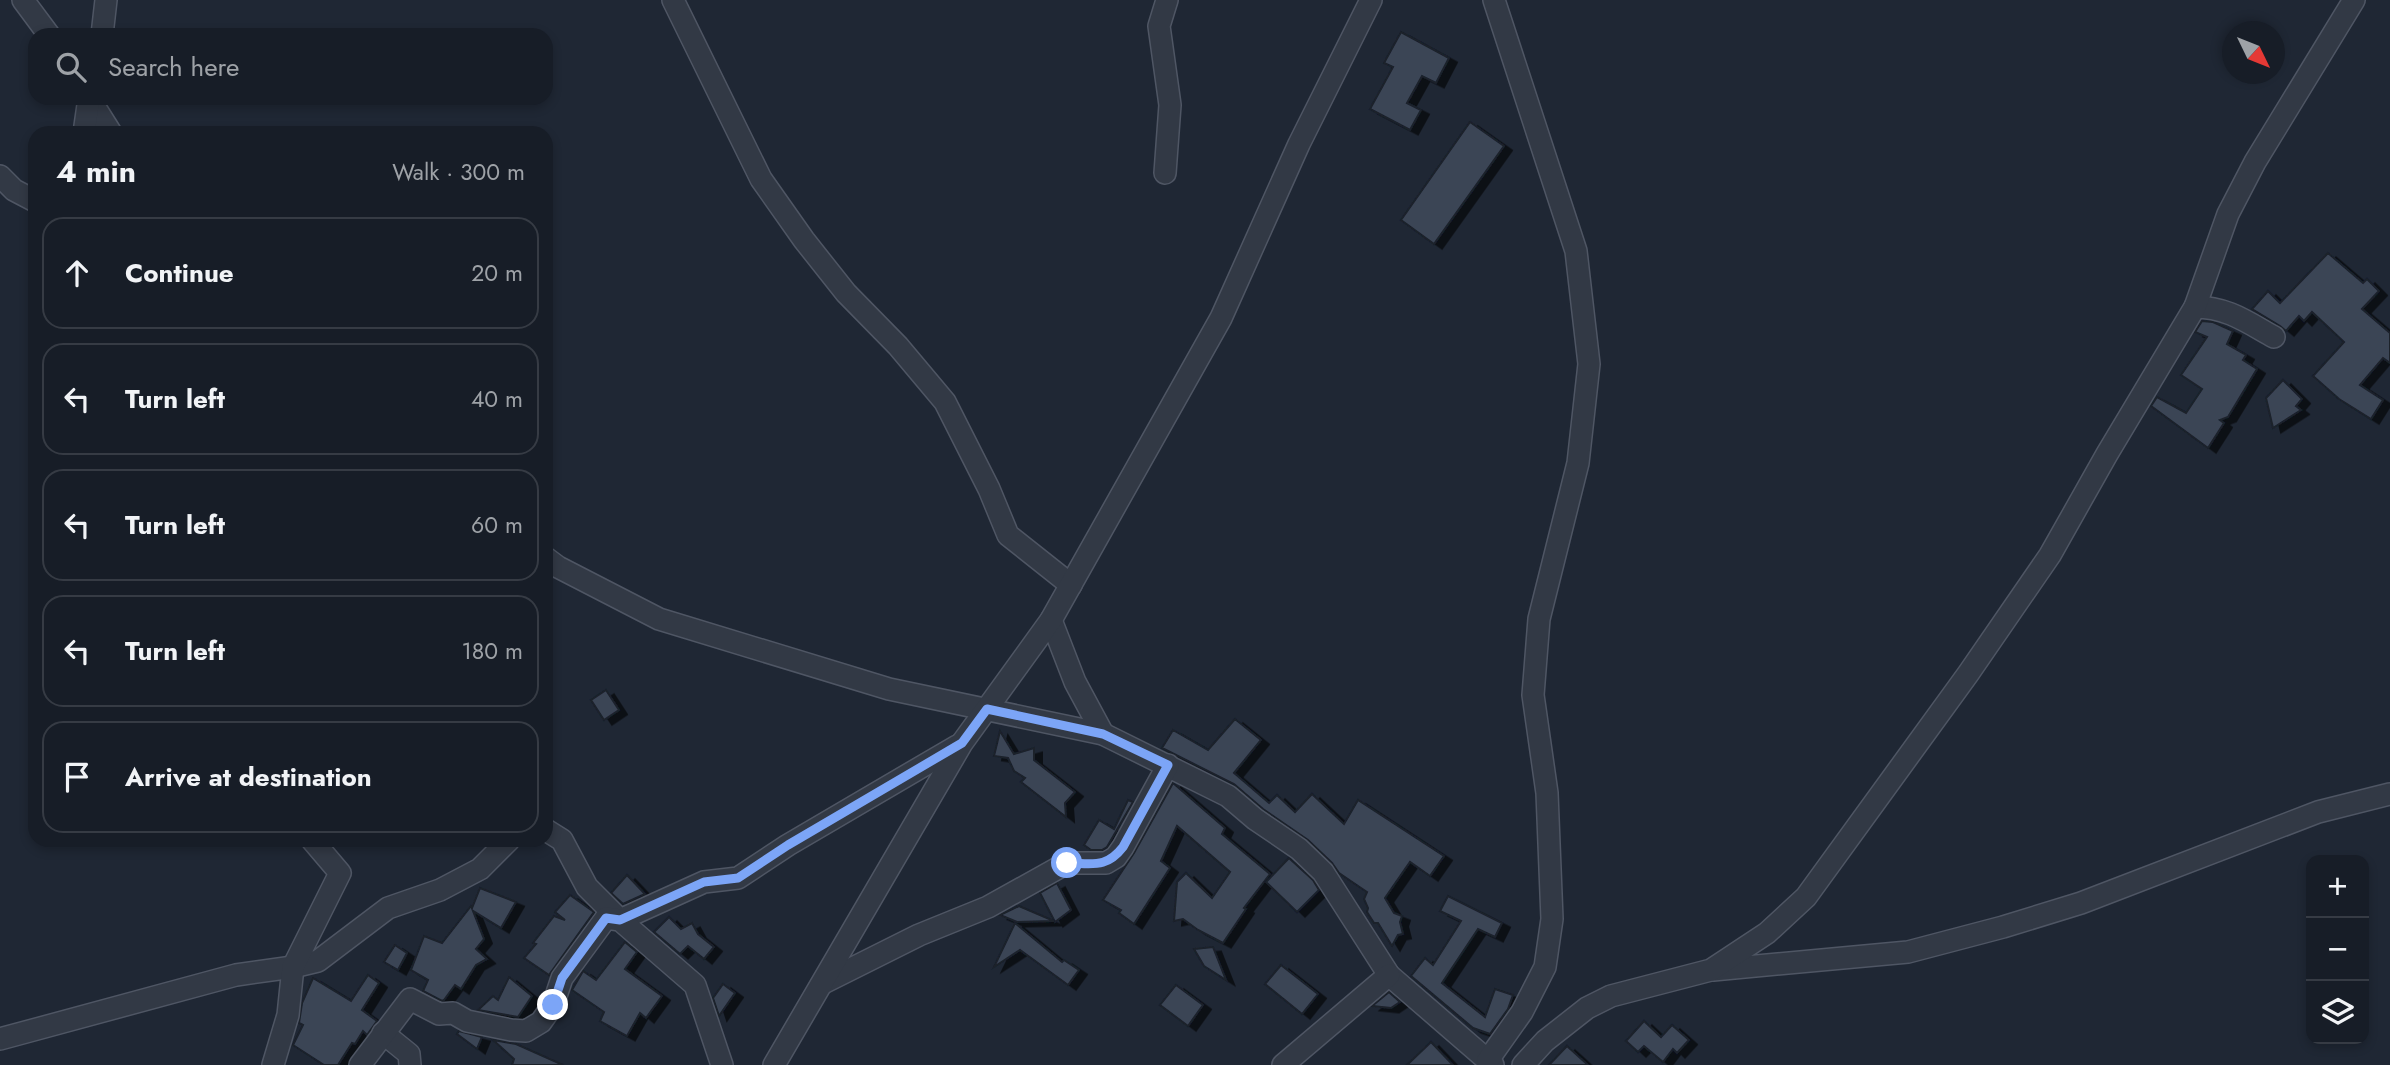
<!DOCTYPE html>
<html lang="en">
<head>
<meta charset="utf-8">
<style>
	body { margin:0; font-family:Jost,sans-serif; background:#242a33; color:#f1f3f6 }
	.controls { position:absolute; right:21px; bottom:21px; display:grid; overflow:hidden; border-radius:14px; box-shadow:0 4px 10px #0003 }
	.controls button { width:63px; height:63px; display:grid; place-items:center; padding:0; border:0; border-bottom:2px solid #363b44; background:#171d27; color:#f1f3f6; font:35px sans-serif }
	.compass { position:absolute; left:2222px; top:21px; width:63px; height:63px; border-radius:50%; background:#171d27; box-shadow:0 4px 10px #0003; rotate:133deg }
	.stop { position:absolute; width:21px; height:21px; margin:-16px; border:5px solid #7ca5f7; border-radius:50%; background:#fff }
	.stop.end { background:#7ca5f7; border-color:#fff; box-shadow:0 2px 7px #0008 }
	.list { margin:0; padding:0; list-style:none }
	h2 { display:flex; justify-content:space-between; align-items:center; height:91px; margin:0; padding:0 28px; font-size:30px }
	h2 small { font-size:23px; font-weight:400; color:#9ea2a7 }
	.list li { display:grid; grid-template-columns:46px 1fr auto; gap:21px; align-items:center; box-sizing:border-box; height:112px; margin:0 14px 14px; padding:0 14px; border:2px solid #363b44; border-radius:21px }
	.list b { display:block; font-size:26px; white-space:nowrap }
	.list em { font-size:23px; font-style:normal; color:#9ea2a7 }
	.icon { flex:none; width:38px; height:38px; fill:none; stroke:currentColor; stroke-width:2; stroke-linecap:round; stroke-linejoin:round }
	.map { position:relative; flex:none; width:2390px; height:1065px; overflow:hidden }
	.search { position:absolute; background:#171d27; box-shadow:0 4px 10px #0003; left:28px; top:28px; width:525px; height:77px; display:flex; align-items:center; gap:18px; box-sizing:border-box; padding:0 24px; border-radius:21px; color:#9ea2a7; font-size:26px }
	.panel { position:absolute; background:#171d27; box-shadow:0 4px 10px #0003; left:28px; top:126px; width:525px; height:721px; border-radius:21px }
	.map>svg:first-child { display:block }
	.building { fill:#3b4455; stroke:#1a202b; stroke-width:2; filter:url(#shadow) }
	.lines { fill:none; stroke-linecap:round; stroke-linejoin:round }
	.minor-casing { stroke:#4f5664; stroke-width:24 }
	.minor { stroke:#323945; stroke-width:21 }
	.route { stroke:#7ca5f7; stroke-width:9 }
</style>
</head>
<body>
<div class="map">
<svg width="2390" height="1065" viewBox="0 0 2390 1065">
	<defs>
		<filter id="shadow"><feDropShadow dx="8" dy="4.5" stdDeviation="0" flood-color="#0009"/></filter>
	</defs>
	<rect width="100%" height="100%" fill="#1f2734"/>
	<!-- building -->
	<g class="building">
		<path d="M1401 32 1449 58 1436 83 1422 76 1407 103 1421 110 1410 130 1370 109 1393 67 1384 63Z"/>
		<path d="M1470 122 1504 146 1434 244 1401 220Z"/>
		<path d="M2328 253 2363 283 2367 279 2379 291 2362 309 2390 333V363L2383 358 2360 385 2383 400 2371 419 2339 399 2313 376 2344 342 2312 312 2304 321 2299 316 2286 331 2280 326 2252 309 2268 291 2280 303Z"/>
		<path d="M2202 321 2213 322 2233 331 2227 344 2246 355 2243 360 2257 369 2228 417 2220 420 2224 423 2208 448 2151 406 2157 397 2186 413 2202 389 2181 375 2207 337 2195 332Z"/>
		<path d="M2283 380 2302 399 2296 406 2301 410 2273 428 2266 398Z"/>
		<path d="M606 690 619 710 604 720 591 700Z"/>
		<path d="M1235 719 1261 740 1234 773 1269 803 1277 795 1295 812 1312 794 1344 824 1358 800 1444 856 1430 876 1410 862 1385 898 1394 913 1402 916 1400 922 1403 934 1398 935 1392 946 1378 923H1374L1367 912 1368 908 1364 899 1367 892 1339 873 1332 863 1308 840 1263 809 1234 784 1162 748 1173 730 1208 750Z"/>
		<path d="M1000 731 1014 754 1034 748V760L1075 792 1065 803 1066 817 1021 782 1025 778 1014 771 1008 758 994 756Z"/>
		<path d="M1173 783 1225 828 1222 834 1270 874 1244 908 1246 909 1223 943 1198 930 1183 919 1174 921 1177 882 1186 873 1212 898 1230 872 1177 826 1161 861 1170 868 1134 924 1119 913 1121 910 1103 900 1134 853Z"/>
		<path d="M1128 800 1133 802 1107 847 1102 850H1091L1084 845 1099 820 1114 829Z"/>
		<path d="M1289 858 1313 880 1319 890 1297 912 1266 882Z"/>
		<path d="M627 875 645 894 623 904 611 893Z"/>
		<path d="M1057 883 1071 910 1055 922 1040 893Z"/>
		<path d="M480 888 516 902 501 928 473 911 484 939 476 949 487 959 476 965 461 989 455 985 444 1000 442 1001 423 991 428 980 411 970 424 936 442 943 471 906 472 908Z"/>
		<path d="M570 895 594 912 549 975 524 958 536 944 533 943 554 916 565 920 555 912Z"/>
		<path d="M1448 896 1502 923 1495 937 1478 929 1442 983 1485 1017 1495 989 1513 995 1508 1009 1490 1034 1473 1028 1411 976 1425 958 1433 965 1461 921 1440 911Z"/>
		<path d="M1019 906 1054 921 1017 922 1000 915Z"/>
		<path d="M669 917 681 929 692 923 698 934 714 947 704 959 688 946 680 954 654 932Z"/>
		<path d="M1015 923 1062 962 1064 960 1079 970 1068 985 1020 950 994 967Z"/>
		<path d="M625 942 637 952 625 969 662 996 646 1018 640 1013 627 1036 600 1021 604 1012 572 990 583 971 596 980Z"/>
		<path d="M395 945 407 953 398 970 384 962Z"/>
		<path d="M1213 947 1226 980 1204 966 1194 949Z"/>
		<path d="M1281 965 1318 994 1302 1014 1265 984Z"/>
		<path d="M368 975 379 983 362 1010 377 1021 367 1035 363 1031 355 1044 352 1043 338 1065H324L293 1045 303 1025 299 1023 302 1003 313 978 351 1001Z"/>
		<path d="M509 977 532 996 518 1017 478 1010 493 996 498 1000Z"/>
		<path d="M723 984 735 993 719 1016 713 998Z"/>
		<path d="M1176 985 1203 1005 1188 1026 1160 1005Z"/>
		<path d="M1389 992 1400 1002 1391 1008 1372 1006Z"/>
		<path d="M1644 1021 1661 1037 1672 1025 1689 1040 1677 1053 1673 1049 1663 1062 1644 1046 1638 1052 1626 1041Z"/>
		<path d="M459 1031 482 1037 477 1049 457 1034Z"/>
		<path d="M493 1040 516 1044 563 1065H512L514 1059Z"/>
		<path d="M1431 1042 1453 1065H1407Z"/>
		<path d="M1567 1046 1588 1065H1549Z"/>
	</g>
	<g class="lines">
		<defs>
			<g id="minor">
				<path d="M23 0 49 35"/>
				<path d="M673 0 761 179 804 240 846 293 898 346 945 402 989 489 1008 535 1071 585"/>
				<path d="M102 35 106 0"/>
				<path d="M89 98 111 133"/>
				<path d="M84 133 89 98"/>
				<path d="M1165 173 1170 105 1159 26 1167 0"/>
				<path d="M0 176 14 190 35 201"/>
				<path d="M2195 307C2227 307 2247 322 2274 337"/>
				<path d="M546 558 558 567 659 619 889 689 1103 734 1228 796 1255 819 1299 849 1323 872 1389 975 1493 1065"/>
				<path d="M1051 620 1075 682 1103 734"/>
				<path d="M546 830 562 840 587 887 620 920 704 882 738 878 788 845 957 746"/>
				<path d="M1713 970 1908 952 2003 927 2081 903 2318 812 2390 794"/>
				<path d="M823 983 919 935 988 907 1067 863H1106L1116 857 1123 847 1168 765"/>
				<path d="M383 1033 409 1054 410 1065"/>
				<path d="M0 1039 236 975 293 967 318 961 388 908 440 890 480 869 509 840"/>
				<path d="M1488 1060 1522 1012 1545 967 1552 919 1547 793 1533 695 1539 619 1578 463 1589 364 1576 251 1494 0"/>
				<path d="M273 1065 288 1015 293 967 340 873 312 840"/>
				<path d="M360 1065 410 999 439 1014 453 1013 467 1021 511 1030 526 1031 541 1022 553 1005 562 978 606 918 620 920 695 985 722 1065"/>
				<path d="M774 1065 962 743 1051 620 1221 318 1299 144 1371 0"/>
				<path d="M1283 1065 1389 975"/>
				<path d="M1523 1065 1545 1041 1587 1008 1611 996 1711 970 1767 933 1806 897 1968 674 2050 555 2107 454 2195 307 2228 214 2255 162 2354 0"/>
			</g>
		</defs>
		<!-- minor casing -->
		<use href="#minor" class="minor-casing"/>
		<!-- minor -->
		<use href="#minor" class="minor"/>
	</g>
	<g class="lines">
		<!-- route -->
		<path class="route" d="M553 1005 562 978 606 918 620 920 704 882 738 878 788 845 962 743 987 709 1103 734 1168 765 1123 847C1106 869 1092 863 1067 863"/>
	</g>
</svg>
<div class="controls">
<button>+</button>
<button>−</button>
<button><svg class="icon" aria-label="layers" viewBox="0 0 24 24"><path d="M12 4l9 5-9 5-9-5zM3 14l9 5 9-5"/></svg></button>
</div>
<svg class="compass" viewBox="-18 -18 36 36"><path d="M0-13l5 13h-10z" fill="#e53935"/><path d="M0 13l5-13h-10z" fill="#9ea2a7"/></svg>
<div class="stop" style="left:1067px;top:863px"></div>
<div class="stop end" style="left:553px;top:1005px"></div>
<div class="search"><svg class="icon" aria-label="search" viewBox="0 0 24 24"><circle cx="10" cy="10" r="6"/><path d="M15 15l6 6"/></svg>Search here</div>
<section class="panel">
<h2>4 min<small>Walk · 300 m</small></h2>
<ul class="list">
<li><svg class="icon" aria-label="ahead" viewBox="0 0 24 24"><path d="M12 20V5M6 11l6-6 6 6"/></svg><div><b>Continue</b></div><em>20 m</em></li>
<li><svg class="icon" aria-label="left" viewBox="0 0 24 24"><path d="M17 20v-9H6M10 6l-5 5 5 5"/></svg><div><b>Turn left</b></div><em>40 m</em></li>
<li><svg class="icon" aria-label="left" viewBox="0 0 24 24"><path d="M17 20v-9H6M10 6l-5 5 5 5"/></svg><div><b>Turn left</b></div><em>60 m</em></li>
<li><svg class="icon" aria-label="left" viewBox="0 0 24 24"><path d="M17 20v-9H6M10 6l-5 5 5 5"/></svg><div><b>Turn left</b></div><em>180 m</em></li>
<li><svg class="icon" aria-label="arrive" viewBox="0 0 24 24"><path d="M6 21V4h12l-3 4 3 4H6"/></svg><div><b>Arrive at destination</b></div></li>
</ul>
</section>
</div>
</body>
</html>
